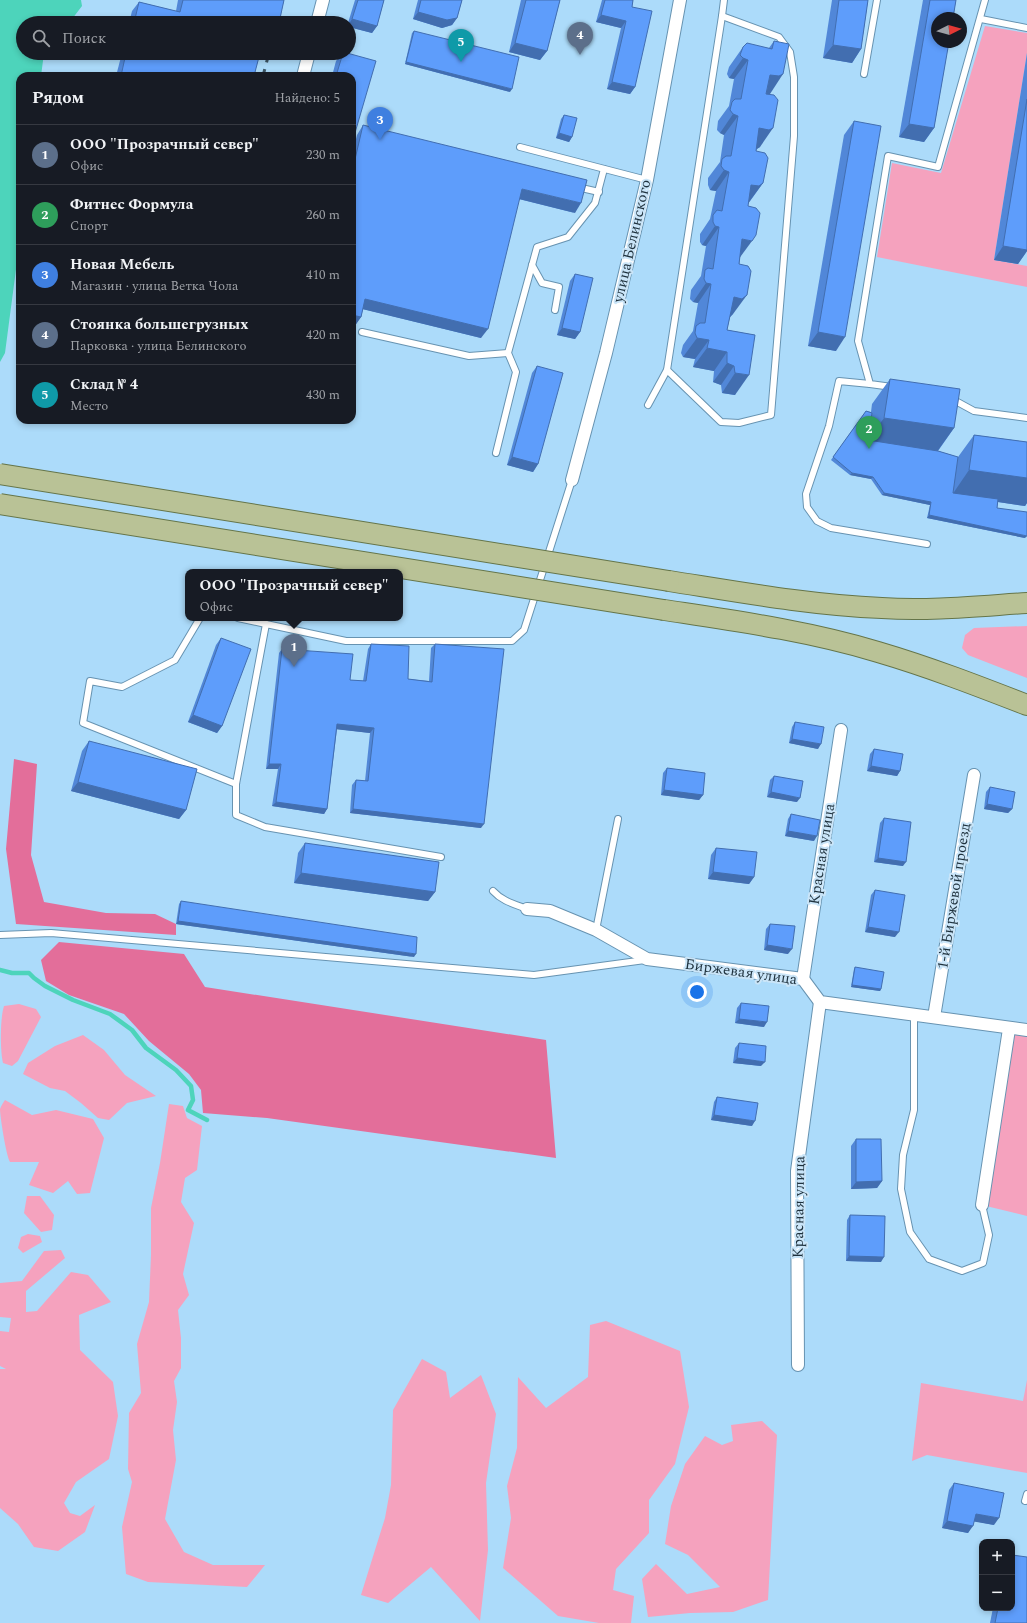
<!DOCTYPE html>
<html lang="ru">
<head>
<meta charset="utf-8">
<style>
	body { margin:0; font-family:Spectral,serif; background:#242831; color:#f1f3f6 }
	.controls { position:absolute; right:12px; bottom:12px; display:grid; overflow:hidden; border-radius:8px; box-shadow:0 2px 6px #0003 }
	.controls button { width:36px; height:36px; display:grid; place-items:center; padding:0; border:0; border-bottom:1px solid #363941; background:#171b24; color:#f1f3f6; font:20px sans-serif }
	.compass { position:absolute; left:931px; top:12px; width:36px; height:36px; border-radius:50%; background:#171b24; box-shadow:0 2px 6px #0003; rotate:84deg }
	.you { position:absolute; left:697px; top:992px; width:14px; height:14px; margin:-10px; border:3px solid #fff; border-radius:50%; background:#1a73e8; box-shadow:0 0 0 6px #1a73e833 }
	.badge { display:grid; place-items:center; width:26px; height:26px; border-radius:50%; background:#7c3aed; color:#fff; font-size:13px; font-weight:700 }
	.pin { position:absolute; translate:-50% -33px; filter:drop-shadow(0 1px 2px #0008) }
	.pin::after { content:''; position:absolute; top:21px; width:14px; height:12px; background:inherit; clip-path:polygon(0 0,100% 0,50% 100%) }
	.popup { position:absolute; left:185px; top:569px; width:218px; height:52px; box-sizing:border-box; display:grid; place-content:center; border-radius:8px; background:#171b24; filter:drop-shadow(0 1px 3px #0005); font-size:13px; white-space:nowrap; color:#9ea1a6 }
	.popup b { font-size:15px; color:#f1f3f6 }
	.popup::after { content:''; position:absolute; left:50%; top:100%; margin-left:-8px; border:8px solid transparent; border-top-color:#171b24 }
	.list { margin:0; padding:0; list-style:none }
	h2 { display:flex; justify-content:space-between; align-items:center; height:52px; margin:0; padding:0 16px; font-size:17px }
	h2 small { font-size:13px; font-weight:400; color:#9ea1a6 }
	.list li { display:grid; grid-template-columns:26px 1fr auto; gap:12px; align-items:center; box-sizing:border-box; height:60px; padding:0 16px; border-top:1px solid #363941 }
	.list b { display:block; font-size:15px; white-space:nowrap }
	.list p { margin:0; font-size:13px; white-space:nowrap; color:#9ea1a6 }
	.list em { font-size:13px; font-style:normal; color:#9ea1a6 }
	.icon { flex:none; width:22px; height:22px; fill:none; stroke:currentColor; stroke-width:2; stroke-linecap:round; stroke-linejoin:round }
	.map { position:relative; flex:none; width:1027px; height:1623px; overflow:hidden }
	.search { position:absolute; background:#171b24; box-shadow:0 2px 6px #0003; left:16px; top:16px; width:340px; height:44px; display:flex; align-items:center; gap:10px; box-sizing:border-box; padding:0 14px; border-radius:22px; color:#9ea1a6; font-size:15px }
	.panel { position:absolute; background:#171b24; box-shadow:0 2px 6px #0003; left:16px; top:72px; width:340px; height:352px; border-radius:12px }
	.map>svg:first-child { display:block }
	.green { fill:#f5a2be }
	.forest { fill:#e36e9a }
	.water { fill:#4dd4bb }
	.lines { fill:none; stroke-linecap:round; stroke-linejoin:round }
	.stream { stroke:#4dd4bb; stroke-width:4.5 }
	.lane-casing { stroke:#6793b1; stroke-width:8 }
	.street-casing { stroke:#6793b1; stroke-width:14 }
	.primary-casing { stroke:#657549; stroke-width:22 }
	.lane { stroke:#fff; stroke-width:6 }
	.street { stroke:#fff; stroke-width:12 }
	.primary { stroke:#b9c296; stroke-width:20 }
	.rail { stroke:#3c5565; stroke-width:3; stroke-dasharray:7 7; stroke-linecap:butt }
	.primary-bridge-casing { stroke:#657549; stroke-width:22; stroke-linecap:butt }
	.primary-bridge { stroke:#b9c296; stroke-width:20 }
	.wall { fill:#5187d8 }
	.shaded-wall { fill:#426eb0 }
	.building { fill:#5e9dfb; stroke:#426eb0 }
	.labels { text-anchor:middle; dominant-baseline:central; stroke-width:4; stroke-linejoin:round; paint-order:stroke }
	.street-label { font-size:15px; fill:#1e313d; stroke:#cae5f8 }
</style>
</head>
<body>
<div class="map">
<svg width="1027" height="1623" viewBox="0 0 1027 1623">
	<rect width="100%" height="100%" fill="#acdbfa"/>
	<!-- green -->
	<g class="green">
		<path d="M985 26 1027 33V53L994 260 1027 266V287L877 257 892 163 941 173Z"/>
		<path d="M1027 626V678L968 655 962 648 965 635 974 628Z"/>
		<path d="M19 1004 36 1009 41 1017 18 1061 12 1066 3 1063C0 1051 0 1018 4 1006Z"/>
		<path d="M1009 1029 1027 1030V1216L982 1205Z"/>
		<path d="M83 1035 104 1050 125 1075 156 1096 127 1103 109 1120 98 1118 81 1103 65 1091 50 1088 23 1074 28 1063 55 1046Z"/>
		<path d="M5 1100 32 1115 56 1110 93 1119 104 1138 90 1193 77 1194 68 1181 53 1193 29 1185 39 1162H10C6 1155 0 1116 0 1109 1 1106 3 1103 5 1100Z"/>
		<path d="M169 1104 183 1106 187 1118 202 1126 197 1170 185 1178 181 1202 194 1223 183 1274 189 1295 178 1310 181 1338V1368L174 1381 177 1402 173 1430 176 1460 165 1519 184 1552 213 1565H265L247 1587 148 1582 126 1574 122 1527 132 1482 128 1469 129 1413 141 1393 137 1344 149 1302 151 1255V1208L160 1163Z"/>
		<path d="M27 1196H40L54 1215 52 1230 41 1232 24 1213Z"/>
		<path d="M28 1234 40 1236 42 1242 23 1253 18 1248 21 1237Z"/>
		<path d="M61 1250 65 1258 26 1291V1312L37 1311 71 1272 88 1275 111 1302 79 1315 80 1350 113 1382 118 1416 109 1459 76 1482 64 1503 70 1513 80 1516 95 1505 85 1532 58 1551 34 1547 18 1524 0 1508V1369H6L0 1366V1331L9 1332 11 1318 0 1317V1283L22 1281 44 1251Z"/>
		<path d="M606 1321 680 1351 689 1407 675 1464 649 1500V1533L616 1569 613 1590 634 1596 631 1623H599L558 1616 503 1568 511 1518 507 1486 517 1448 518 1377 546 1408 588 1377 590 1325Z"/>
		<path d="M422 1359 446 1372 450 1398 481 1375 496 1414 486 1483 488 1550 480 1621 431 1567 388 1603 361 1595 385 1518 391 1485 393 1410Z"/>
		<path d="M1027 1380V1473L927 1455 912 1461 921 1383 1023 1401Z"/>
		<path d="M762 1421 777 1435 768 1600 733 1612 690 1613 648 1617 642 1579 656 1564 687 1594 720 1587 688 1555 665 1544 671 1506 685 1464 705 1436 722 1445 733 1441 731 1425Z"/>
	</g>
	<!-- forest -->
	<g class="forest">
		<path d="M14 759 37 764 31 855 44 902 106 913 155 914 176 924V935L16 924 6 849Z"/>
		<path d="M59 942 184 954 205 987 546 1040 556 1158 267 1118 203 1113 201 1090 189 1074 149 1041 124 1014 69 995 46 981 41 960Z"/>
	</g>
	<!-- water -->
	<path class="water" d="M0 0H81L82 6 69 23H23V53H44L41 76H20V239L5 353 0 362Z"/>
	<g class="lines">
		<!-- stream -->
		<path class="stream" d="M0 970 12 973H29L34 978 45 986 73 1000 110 1014 132 1030 146 1048 176 1070 191 1086 193 1100 188 1110 207 1120"/>
		<defs>
			<g id="lane">
				<path d="M981 19 1027 28"/>
				<path d="M864 74 877 0"/>
				<path d="M520 147 647 180"/>
				<path d="M577 187 599 192"/>
				<path d="M532 265 542 283 559 287 555 310"/>
				<path d="M362 332 469 356 508 353"/>
				<path d="M667 370 721 422 739 423 771 415 794 136V77L790 52 779 37 722 16"/>
				<path d="M870 384 839 381 829 426 806 494 807 507 817 521 831 528 927 544"/>
				<path d="M892 387 870 384 858 341 888 156 938 167 985 0"/>
				<path d="M952 399 974 411 1027 418"/>
				<path d="M648 405 667 370 722 16 724 0"/>
				<path d="M496 453 516 372 508 353 537 247 568 237 595 203 604 169"/>
				<path d="M200 618 175 660 122 687 90 681 83 723 236 784"/>
				<path d="M238 618 266 624"/>
				<path d="M441 857 265 827 236 815V784L266 624 346 641H512L524 630 572 480"/>
				<path d="M493 891C502 901 514 904 527 909"/>
				<path d="M596 930 618 819"/>
				<path d="M0 935 51 933 534 975 645 960"/>
				<path d="M914 1015V1110L903 1155 901 1189 910 1232 929 1259 962 1271 983 1263 989 1235 982 1205"/>
				<path d="M1025 1501 1027 1494"/>
			</g>
			<g id="street">
				<path d="M317 23 323 0"/>
				<path d="M303 76 309 53"/>
				<path d="M572 480 606 353 647 180 680 0"/>
				<path d="M527 909 550 911 596 930 647 959 803 979 820 1002 1027 1030"/>
				<path d="M803 979 841 730"/>
				<path d="M934 1017 974 775"/>
				<path d="M982 1205 1009 1029"/>
				<path d="M798 1365 797 1171 820 1002"/>
			</g>
			<g id="primary">
				<path d="M669 581C739 592 810 605 882 608 930 611 979 606 1027 603"/>
				<path d="M664 610C736 621 809 631 878 652 929 667 978 686 1027 705"/>
			</g>
		</defs>
		<!-- lane casing -->
		<use href="#lane" class="lane-casing"/>
		<!-- street casing -->
		<use href="#street" class="street-casing"/>
		<!-- primary casing -->
		<use href="#primary" class="primary-casing"/>
		<!-- lane -->
		<use href="#lane" class="lane"/>
		<!-- street -->
		<use href="#street" class="street"/>
		<!-- primary -->
		<use href="#primary" class="primary"/>
		<!-- rail -->
		<path class="rail" d="M263 76 269 53"/>
		<defs>
			<g id="primary-bridge">
				<path d="M0 474 669 581"/>
				<path d="M0 504 664 610"/>
			</g>
		</defs>
		<!-- primary-bridge casing -->
		<use href="#primary-bridge" class="primary-bridge-casing"/>
		<!-- primary-bridge -->
		<use href="#primary-bridge" class="primary-bridge"/>
	</g>
	<!-- wall -->
	<g class="wall">
		<path d="M178 0H284L279 23H129L132 11 139 2 176 11Z"/>
		<path d="M355 0H384L377 26 372 33 349 27V23H348Z"/>
		<path d="M418 0H462L457 18 452 25 442 28 413 19Z"/>
		<path d="M521 0H560L547 51 540 60 509 52Z"/>
		<path d="M602 0H633L632 7 635 87 630 94 607 89 621 28 596 22Z"/>
		<path d="M832 0H868L861 49 852 63 823 58Z"/>
		<path d="M923 0H956L934 128 924 142 899 137Z"/>
		<path d="M414 31 510 92 405 64 412 33Z"/>
		<path d="M774 41 770 94 768 95 760 147 757 149 756 151 763 183 748 204 740 258 733 314 730 317 727 330 755 335 735 395 722 393 721 385 713 382 714 371 693 367 695 359 683 357 681 353 683 345 693 331 698 303 693 302 690 299 691 290 701 276 706 246 702 245 700 242V234L710 219 716 191 710 190 708 185V178L720 162 724 135 720 133 717 130 718 121 729 106 734 79 729 78 727 74 729 67 743 47 769 48Z"/>
		<path d="M122 53H260L254 76H116Z"/>
		<path d="M342 53H347L352 76H332L336 61Z"/>
		<path d="M1027 53V251L1018 264 994 260Z"/>
		<path d="M564 115 572 137 569 142 556 138 561 119Z"/>
		<path d="M854 121 836 351 808 346 844 135Z"/>
		<path d="M363 125 575 213 519 199 481 338 363 309 361 317 354 327 352 326V155L357 135Z"/>
		<path d="M575 274 580 332 575 339 557 335 570 281Z"/>
		<path d="M537 366 538 464 533 472 507 465 532 373Z"/>
		<path d="M890 379 954 428 938 451 958 457 974 435 1027 442V503L1025 506 998 502 997 508 1025 538 927 518 930 505 882 495 871 479 850 475 831 460 866 411 871 412 872 404Z"/>
		<path d="M221 638 222 726 217 733 188 722 216 645Z"/>
		<path d="M371 644 408 679 429 681 431 648 435 644 481 828 350 813 352 785 356 780 365 781 370 733 337 729 327 809 324 814 272 806 278 769H266L279 653 282 649 350 680 363 681 368 649Z"/>
		<path d="M795 722 818 749 789 743 792 727Z"/>
		<path d="M89 741 186 810 179 819 71 791 82 751Z"/>
		<path d="M874 749 900 771 897 776 867 771 870 754Z"/>
		<path d="M667 768 703 795 699 800 661 795 663 773Z"/>
		<path d="M774 776 797 802 767 797 770 780Z"/>
		<path d="M990 787 1012 809 1008 813 984 809 986 792Z"/>
		<path d="M791 814 814 841 785 836 788 819Z"/>
		<path d="M884 818 903 866 874 862 880 823Z"/>
		<path d="M305 843 435 892 428 901 294 883 298 853Z"/>
		<path d="M716 848 754 877 749 884 708 879 711 855Z"/>
		<path d="M875 890 895 937 865 932 871 895Z"/>
		<path d="M181 901 414 957 176 924 179 904Z"/>
		<path d="M770 924 788 954 764 950 766 929Z"/>
		<path d="M855 967 881 989 880 991 851 987 854 969Z"/>
		<path d="M741 1003 764 1027 735 1023 737 1008Z"/>
		<path d="M739 1043 761 1066 733 1063 735 1048Z"/>
		<path d="M717 1097 752 1126 711 1120 714 1102Z"/>
		<path d="M856 1139 882 1181 877 1188 851 1189V1146Z"/>
		<path d="M850 1215 881 1262 846 1261 847 1220Z"/>
		<path d="M954 1483 994 1525 974 1521 968 1533 942 1528 949 1490Z"/>
		<path d="M993 1608H1012L1027 1623H990Z"/>
	</g>
	<!-- shaded-wall -->
	<g class="shaded-wall">
		<path d="M418 12 457 18 452 25 442 28 413 19Z"/>
		<path d="M601 15 626 21 621 28 596 22Z"/>
		<path d="M352 19 377 26 372 33 349 27V24Z"/>
		<path d="M515 43 547 51 540 60 509 52Z"/>
		<path d="M833 45 861 49 852 63 823 58Z"/>
		<path d="M743 58 748 60 734 79 729 78Z"/>
		<path d="M406 62 512 89 510 92 405 64Z"/>
		<path d="M783 74 770 94 766 96 770 75Z"/>
		<path d="M612 82 635 87 630 94 607 89Z"/>
		<path d="M733 114 738 116 724 135 720 133Z"/>
		<path d="M909 124 934 128 924 142 899 137Z"/>
		<path d="M759 128H773L760 147 755 150Z"/>
		<path d="M559 133 572 137 569 142 556 138Z"/>
		<path d="M724 170 729 172 716 191 710 190Z"/>
		<path d="M763 183 749 202 746 206 751 185Z"/>
		<path d="M522 189 581 203 575 213 515 198Z"/>
		<path d="M715 226 719 227 706 246 702 245Z"/>
		<path d="M742 239 752 241 738 260Z"/>
		<path d="M1003 246 1027 250V251L1018 264 994 260Z"/>
		<path d="M706 283 711 284 698 303 693 302Z"/>
		<path d="M747 295 733 314 729 318 734 297Z"/>
		<path d="M365 299 488 329 481 338 358 308Z"/>
		<path d="M352 315 361 317 354 327 352 326Z"/>
		<path d="M562 328 580 332 575 339 557 335Z"/>
		<path d="M818 332 845 337 836 351 808 346Z"/>
		<path d="M697 338 709 340 695 359 683 357Z"/>
		<path d="M707 348 727 352 714 371 693 367Z"/>
		<path d="M727 363 734 366 721 385 713 382Z"/>
		<path d="M735 373 749 375 735 395 722 393Z"/>
		<path d="M884 418 954 428 936 453 866 443Z"/>
		<path d="M512 457 538 464 533 472 507 465Z"/>
		<path d="M969 470 1027 478V503L1025 506 952 495Z"/>
		<path d="M852 473 873 477 871 479 850 475Z"/>
		<path d="M884 493 931 502 930 505 882 495Z"/>
		<path d="M929 515 1027 536 1025 538 927 518Z"/>
		<path d="M193 715 222 726 217 733 188 722Z"/>
		<path d="M337 724 374 728 370 733 334 729Z"/>
		<path d="M792 739 821 744 818 749 789 743Z"/>
		<path d="M269 764H281L278 769H266Z"/>
		<path d="M871 766 900 771 897 776 867 771Z"/>
		<path d="M78 782 186 810 179 819 71 791Z"/>
		<path d="M664 790 703 795 699 800 661 795Z"/>
		<path d="M771 792 800 798 797 802 767 797Z"/>
		<path d="M276 802 327 809 324 814 272 806Z"/>
		<path d="M987 804 1012 809 1008 813 984 809Z"/>
		<path d="M353 809 484 824 481 828 350 813Z"/>
		<path d="M788 831 817 836 814 841 785 836Z"/>
		<path d="M878 858 906 862 903 866 874 862Z"/>
		<path d="M713 872 754 877 749 884 708 879Z"/>
		<path d="M301 873 435 892 428 901 294 883Z"/>
		<path d="M178 921 416 954 414 957 176 924Z"/>
		<path d="M868 927 899 932 895 937 865 932Z"/>
		<path d="M767 945 792 949 788 954 764 950Z"/>
		<path d="M852 985 881 989 880 991 851 987Z"/>
		<path d="M739 1019 767 1022 764 1027 735 1023Z"/>
		<path d="M737 1058 765 1062 761 1066 733 1063Z"/>
		<path d="M714 1115 755 1121 752 1126 711 1120Z"/>
		<path d="M882 1181 877 1188 851 1189 856 1182Z"/>
		<path d="M849 1256 884 1257 881 1262 846 1261Z"/>
		<path d="M976 1514 999 1518 994 1525 971 1521Z"/>
		<path d="M947 1521 973 1526 968 1533 942 1528Z"/>
	</g>
	<!-- building -->
	<g class="building">
		<path d="M183 0H284L279 23H134L139 2 180 12Z"/>
		<path d="M358 0H384L377 26 352 19Z"/>
		<path d="M421 0H462L457 18 447 20 418 12Z"/>
		<path d="M526 0H560L547 51 515 43Z"/>
		<path d="M605 0H633L632 7 652 11 635 87 612 82 626 21 601 15Z"/>
		<path d="M839 0H868L861 49 833 45Z"/>
		<path d="M930 0H956L953 18H937V42H949L934 128 909 124Z"/>
		<path d="M414 31 519 57 512 89 406 62Z"/>
		<path d="M774 41 789 44 783 74 779 76 770 75 766 94 774 95 778 100 773 128 769 130 759 128 756 151 765 153 768 158 763 183 759 186 751 185 748 206 756 208 760 213 756 235 752 241 742 239 739 264 748 266 751 271 747 295 742 299 734 297 727 330 755 335 749 375 735 373 734 366 727 363V352L707 348 709 340 697 338 695 333 696 326 700 323H705L711 284 706 283 704 279 705 270 708 268 713 269 719 227 715 226 713 222V215L717 210 722 211 729 172 724 170 721 166 722 159 726 156H731L738 116 733 114 730 110 732 102 735 99H741L748 60 743 58 740 55 743 47 747 43 772 49Z"/>
		<path d="M126 53H260L254 76H121Z"/>
		<path d="M343 53H347L376 61 352 143V76H336Z"/>
		<path d="M1027 99V250L1003 246Z"/>
		<path d="M564 115 577 118 572 137 559 133Z"/>
		<path d="M854 121 881 126 845 337 818 332Z"/>
		<path d="M363 125 587 180 581 203 522 189 488 329 365 299 361 317 352 315V172Z"/>
		<path d="M575 274 593 278 580 332 562 328Z"/>
		<path d="M537 366 563 373 538 464 512 457Z"/>
		<path d="M890 379 960 389 954 428 884 418Z"/>
		<path d="M866 411 872 413 868 440 938 451 958 457 953 493 998 499 997 508 1027 512V536L929 515 931 502 884 493 873 477 852 473 833 457Z"/>
		<path d="M974 435 1027 442V478L969 470Z"/>
		<path d="M221 638 251 649 222 726 193 715Z"/>
		<path d="M371 644 409 646 408 679 432 682 435 644 504 649 484 824 353 809 356 780 368 781 374 728 337 724 327 809 276 802 281 764H269L282 649 353 654 350 680 366 681Z"/>
		<path d="M795 722 824 727 821 744 792 739Z"/>
		<path d="M89 741 197 769 186 810 78 782Z"/>
		<path d="M874 749 903 754 900 771 871 766Z"/>
		<path d="M667 768 705 773 703 795 664 790Z"/>
		<path d="M774 776 803 781 800 798 771 792Z"/>
		<path d="M990 787 1015 792 1012 809 987 804Z"/>
		<path d="M791 814 820 820 817 836 788 831Z"/>
		<path d="M884 818 911 822 906 862 878 858Z"/>
		<path d="M305 843 439 862 435 892 301 873Z"/>
		<path d="M716 848 757 852 754 877 713 872Z"/>
		<path d="M875 890 905 895 899 932 868 927Z"/>
		<path d="M181 901 417 937 416 954 178 921Z"/>
		<path d="M770 924 795 926 792 949 767 945Z"/>
		<path d="M855 967 884 972 881 989 852 985Z"/>
		<path d="M741 1003 769 1006 767 1022 739 1019Z"/>
		<path d="M739 1043 766 1046 765 1062 737 1058Z"/>
		<path d="M717 1097 758 1103 755 1121 714 1115Z"/>
		<path d="M856 1139H881L882 1181 856 1182Z"/>
		<path d="M850 1215 885 1216 884 1257 849 1256Z"/>
		<path d="M954 1483 1004 1493 999 1518 976 1514 973 1526 947 1521Z"/>
		<path d="M1012 1555 1027 1557V1623H995L998 1608H1012Z"/>
	</g>
	<g class="labels">
		<!-- street labels -->
		<g class="street-label">
			<text transform="translate(632 241) rotate(-77)">улица Белинского</text>
			<text transform="translate(822 854) rotate(-81)">Красная улица</text>
			<text transform="translate(954 896) rotate(-81)">1-й Биржевой проезд</text>
			<text transform="translate(741 972) rotate(8)">Биржевая улица</text>
			<text transform="translate(799 1207) rotate(-89)">Красная улица</text>
		</g>
	</g>
</svg>
<div class="controls">
<button>+</button>
<button>−</button>
</div>
<svg class="compass" viewBox="-18 -18 36 36"><path d="M0-13l5 13h-10z" fill="#e53935"/><path d="M0 13l5-13h-10z" fill="#9ea1a6"/></svg>
<div class="you"></div>
<div class="pin badge" style="left:294px;top:667px;background:#5c6f8a">1</div>
<div class="popup"><b>ООО &quot;Прозрачный север&quot;</b>Офис</div>
<div class="pin badge" style="left:869px;top:449px;background:#2e9e5b">2</div>
<div class="pin badge" style="left:380px;top:140px;background:#3f7fe0">3</div>
<div class="pin badge" style="left:580px;top:55px;background:#5c6f8a">4</div>
<div class="pin badge" style="left:461px;top:62px;background:#0f9aa8">5</div>
<div class="search"><svg class="icon" aria-label="search" viewBox="0 0 24 24"><circle cx="10" cy="10" r="6"/><path d="M15 15l6 6"/></svg>Поиск</div>
<section class="panel">
<h2>Рядом<small>Найдено: 5</small></h2>
<ul class="list">
<li><span class="badge" style="background:#5c6f8a">1</span><div><b>ООО &quot;Прозрачный север&quot;</b><p>Офис</p></div><em>230 m</em></li>
<li><span class="badge" style="background:#2e9e5b">2</span><div><b>Фитнес Формула</b><p>Спорт</p></div><em>260 m</em></li>
<li><span class="badge" style="background:#3f7fe0">3</span><div><b>Новая Мебель</b><p>Магазин · улица Ветка Чола</p></div><em>410 m</em></li>
<li><span class="badge" style="background:#5c6f8a">4</span><div><b>Стоянка большегрузных</b><p>Парковка · улица Белинского</p></div><em>420 m</em></li>
<li><span class="badge" style="background:#0f9aa8">5</span><div><b>Склад № 4</b><p>Место</p></div><em>430 m</em></li>
</ul>
</section>
</div>
</body>
</html>
